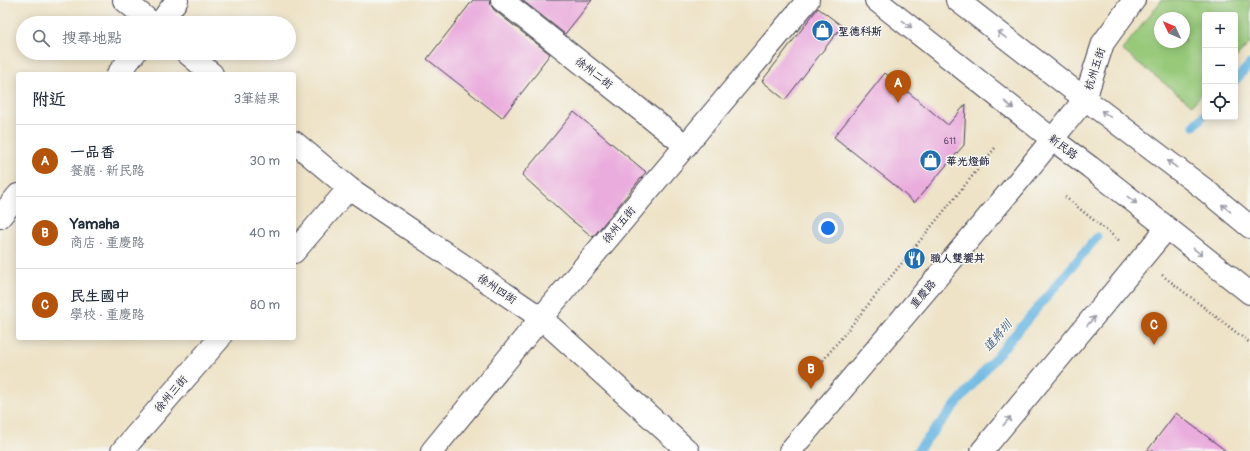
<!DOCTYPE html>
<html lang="zh-TW">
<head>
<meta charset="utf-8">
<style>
	body { margin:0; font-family:Pangolin,"LXGW WenKai TC",sans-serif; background:#f6f6f7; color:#1f2937 }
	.controls { position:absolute; right:12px; top:12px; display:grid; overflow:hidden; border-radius:4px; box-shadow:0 2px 10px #0003 }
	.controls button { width:36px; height:36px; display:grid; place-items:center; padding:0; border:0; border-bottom:1px solid #e0e1e3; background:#fff; color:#1f2937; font:20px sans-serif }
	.compass { position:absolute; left:1154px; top:12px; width:36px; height:36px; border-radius:50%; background:#fff; box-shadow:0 2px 10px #0003; rotate:314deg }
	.you { position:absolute; left:828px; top:228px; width:14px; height:14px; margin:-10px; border:3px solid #fff; border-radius:50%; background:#1a73e8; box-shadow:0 0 0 6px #1a73e833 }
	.badge { display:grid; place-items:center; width:26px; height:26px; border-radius:50%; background:#b45309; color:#fff; font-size:13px; font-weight:700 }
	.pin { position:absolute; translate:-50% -33px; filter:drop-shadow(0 1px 2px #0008) }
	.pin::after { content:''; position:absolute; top:21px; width:14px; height:12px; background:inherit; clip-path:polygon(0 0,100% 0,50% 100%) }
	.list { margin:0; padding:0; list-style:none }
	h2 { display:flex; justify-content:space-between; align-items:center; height:52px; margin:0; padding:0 16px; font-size:17px }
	h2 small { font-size:13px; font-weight:400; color:#747a83 }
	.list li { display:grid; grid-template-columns:26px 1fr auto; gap:12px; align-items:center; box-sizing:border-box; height:72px; padding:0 16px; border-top:1px solid #e0e1e3 }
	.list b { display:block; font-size:15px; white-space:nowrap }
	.list p { margin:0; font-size:13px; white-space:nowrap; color:#747a83 }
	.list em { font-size:13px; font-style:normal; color:#747a83 }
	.icon { flex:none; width:22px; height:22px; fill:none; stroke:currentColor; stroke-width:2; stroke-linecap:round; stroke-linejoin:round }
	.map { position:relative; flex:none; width:1250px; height:451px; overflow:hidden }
	.search { position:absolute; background:#fff; box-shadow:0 2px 10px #0003; left:16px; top:16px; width:280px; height:44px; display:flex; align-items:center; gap:10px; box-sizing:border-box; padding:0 14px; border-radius:22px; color:#747a83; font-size:15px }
	.panel { position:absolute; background:#fff; box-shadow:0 2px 10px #0003; left:16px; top:72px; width:280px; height:268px; border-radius:4px }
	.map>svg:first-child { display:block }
	.green { fill:#97c979; stroke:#5c765a; fill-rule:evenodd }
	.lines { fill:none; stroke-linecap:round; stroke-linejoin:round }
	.stream { stroke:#69b7e3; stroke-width:9 }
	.building { fill:#eaacdd }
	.minor-casing { stroke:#413f50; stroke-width:24 }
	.path { stroke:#413f50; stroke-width:2.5; stroke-dasharray:1 3; stroke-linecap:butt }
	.minor { stroke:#fff; stroke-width:22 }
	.oneway { stroke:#9c9ca7 }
	.labels { text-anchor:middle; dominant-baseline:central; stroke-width:3; stroke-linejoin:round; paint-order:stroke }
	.number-label { font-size:9px; fill:#544464 }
	.poi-label { font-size:11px; font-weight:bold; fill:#22223b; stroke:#f6f6f2; text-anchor:start }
	.street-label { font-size:11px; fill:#22223b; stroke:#f6f6f2 }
	.water-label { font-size:12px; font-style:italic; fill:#3b5676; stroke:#f6f6f2 }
</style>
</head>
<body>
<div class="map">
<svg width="1250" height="451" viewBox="0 0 1250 451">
	<rect width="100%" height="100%" fill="#f6f6f2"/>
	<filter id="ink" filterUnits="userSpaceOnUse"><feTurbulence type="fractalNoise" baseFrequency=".025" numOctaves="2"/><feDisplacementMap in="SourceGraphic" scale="8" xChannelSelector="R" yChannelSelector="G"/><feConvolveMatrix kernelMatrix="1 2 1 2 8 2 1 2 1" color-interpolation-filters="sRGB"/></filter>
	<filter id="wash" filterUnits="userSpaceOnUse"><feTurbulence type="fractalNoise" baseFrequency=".012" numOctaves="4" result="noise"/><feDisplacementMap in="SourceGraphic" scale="16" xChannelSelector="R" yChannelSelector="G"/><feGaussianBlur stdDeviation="0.9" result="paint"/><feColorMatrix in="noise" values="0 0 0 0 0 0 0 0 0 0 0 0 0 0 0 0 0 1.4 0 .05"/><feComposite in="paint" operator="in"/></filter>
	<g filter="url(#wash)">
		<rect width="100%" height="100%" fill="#eee3c7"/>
		<!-- green -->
		<path class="green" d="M1162 0H1250V43L1235 59V15H1205V91L1192 105 1122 50ZM1160 18H1184V42H1160Z"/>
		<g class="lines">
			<!-- stream -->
			<g class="stream">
				<path d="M1235 81 1250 64"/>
				<path d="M1194 126 1205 114"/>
				<path d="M917 451 1097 237"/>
			</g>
		</g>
		<g id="blocks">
			<!-- building -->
			<g class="building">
				<path d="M473 0H490L491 5 494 10 550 54 540 67 541 68 502 118 427 59Z"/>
				<path d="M522 0H592L565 34Z"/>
				<path d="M818 8 842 26 785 100 762 81Z"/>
				<path d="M885 73 948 125 966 104 964 145 914 203 892 183 834 137Z"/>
				<path d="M574 112 646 172 593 237 570 219 522 175Z"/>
				<path d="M1176 413 1226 451H1147Z"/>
			</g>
		</g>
	</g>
	<g filter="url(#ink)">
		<use href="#blocks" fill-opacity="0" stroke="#413f50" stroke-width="1"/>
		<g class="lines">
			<defs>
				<g id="minor">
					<path d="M124 0 152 23"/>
					<path d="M502 0 686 146"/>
					<path d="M876 0 1052 139 1090 167 1250 293"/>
					<path d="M957 0 1085 99 1203 188 1250 227"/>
					<path d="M160 23 177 0"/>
					<path d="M187 53 212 74"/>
					<path d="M118 74 135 53"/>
					<path d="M294 142 349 188 541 318 688 451"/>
					<path d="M0 217 18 195"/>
					<path d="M294 252 349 188"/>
					<path d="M122 451 220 338"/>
					<path d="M432 451 541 318 808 0"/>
					<path d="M790 451 1016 184 1085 99 1103 43 1134 0"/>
					<path d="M982 451 1167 228"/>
				</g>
			</defs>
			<!-- minor casing -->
			<use href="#minor" class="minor-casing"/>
			<!-- path -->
			<g class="path">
				<path d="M1065 197 1121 242"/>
				<path d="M1162 275 1250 343"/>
				<path d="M808 379 995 148"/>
			</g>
			<!-- minor -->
			<use href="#minor" class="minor"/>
		</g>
		<!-- one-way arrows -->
		<defs><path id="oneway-shaft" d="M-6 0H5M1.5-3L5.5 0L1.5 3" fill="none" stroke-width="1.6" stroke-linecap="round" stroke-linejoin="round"/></defs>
		<g class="oneway">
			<use href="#oneway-shaft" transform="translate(907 24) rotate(38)"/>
			<use href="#oneway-shaft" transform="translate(1002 35) rotate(-142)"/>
			<use href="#oneway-shaft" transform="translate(1009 105) rotate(39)"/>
			<use href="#oneway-shaft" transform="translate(1106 114) rotate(-144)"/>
			<use href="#oneway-shaft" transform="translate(1172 164) rotate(-143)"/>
			<use href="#oneway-shaft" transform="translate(1132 200) rotate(38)"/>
			<use href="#oneway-shaft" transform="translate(1226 208) rotate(-140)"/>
			<use href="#oneway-shaft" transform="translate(1198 252) rotate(38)"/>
			<use href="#oneway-shaft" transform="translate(1091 321) rotate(-50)"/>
			<use href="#oneway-shaft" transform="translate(1007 421) rotate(-50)"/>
		</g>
	</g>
	<!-- icons -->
	<defs>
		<symbol id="shop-disc" viewBox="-11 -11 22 22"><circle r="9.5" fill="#1f6fb2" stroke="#f6f6f2"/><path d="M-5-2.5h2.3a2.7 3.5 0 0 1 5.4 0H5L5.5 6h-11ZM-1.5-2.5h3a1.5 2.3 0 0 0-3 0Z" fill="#fff"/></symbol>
		<symbol id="restaurant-disc" viewBox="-11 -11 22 22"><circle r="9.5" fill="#1f6fb2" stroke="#f6f6f2"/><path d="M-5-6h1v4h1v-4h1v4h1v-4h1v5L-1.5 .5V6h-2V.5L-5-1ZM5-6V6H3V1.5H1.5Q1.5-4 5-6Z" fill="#fff"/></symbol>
	</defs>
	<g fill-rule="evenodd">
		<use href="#shop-disc" x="810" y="18" width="25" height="25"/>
		<use href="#shop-disc" x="918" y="148" width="25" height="25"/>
		<use href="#restaurant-disc" x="902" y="246" width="25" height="25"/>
	</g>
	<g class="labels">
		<!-- number labels -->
		<g class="number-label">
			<text x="950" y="141">611</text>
		</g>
		<!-- poi labels -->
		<g class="poi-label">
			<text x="838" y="31">聖德科斯</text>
			<text x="946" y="161">華光燈飾</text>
			<text x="930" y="258">職人雙饗丼</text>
		</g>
		<!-- street labels -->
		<g class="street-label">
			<text transform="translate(1095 69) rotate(-72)">杭州五街</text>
			<text transform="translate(594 73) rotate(38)">徐州二街</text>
			<text transform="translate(1063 147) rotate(37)">新民路</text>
			<text transform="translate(619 225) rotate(-50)">徐州五街</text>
			<text transform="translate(497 289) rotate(34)">徐州四街</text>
			<text transform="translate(923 294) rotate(-50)">重慶路</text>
			<text transform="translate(171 394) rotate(-49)">徐州三街</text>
		</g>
		<!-- water labels -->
		<g class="water-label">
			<text transform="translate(998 336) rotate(-50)">道將圳</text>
		</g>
	</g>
</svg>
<div class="controls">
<button>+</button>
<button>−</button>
<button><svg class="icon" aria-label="locate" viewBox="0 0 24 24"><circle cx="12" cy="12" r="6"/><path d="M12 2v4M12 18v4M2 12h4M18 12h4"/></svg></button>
</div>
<svg class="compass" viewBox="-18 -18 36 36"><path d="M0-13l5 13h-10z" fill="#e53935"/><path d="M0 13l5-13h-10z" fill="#747a83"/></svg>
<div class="you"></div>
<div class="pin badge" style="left:898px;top:103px">A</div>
<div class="pin badge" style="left:811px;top:389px">B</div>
<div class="pin badge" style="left:1154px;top:345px">C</div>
<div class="search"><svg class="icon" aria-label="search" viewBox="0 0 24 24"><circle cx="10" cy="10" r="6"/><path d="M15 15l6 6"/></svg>搜尋地點</div>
<section class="panel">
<h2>附近<small>3筆結果</small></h2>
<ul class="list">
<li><span class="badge">A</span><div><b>一品香</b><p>餐廳 · 新民路</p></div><em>30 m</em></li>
<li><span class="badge">B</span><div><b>Yamaha</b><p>商店 · 重慶路</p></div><em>40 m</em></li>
<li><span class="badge">C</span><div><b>民生國中</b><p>學校 · 重慶路</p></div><em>80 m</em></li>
</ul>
</section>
</div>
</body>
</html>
